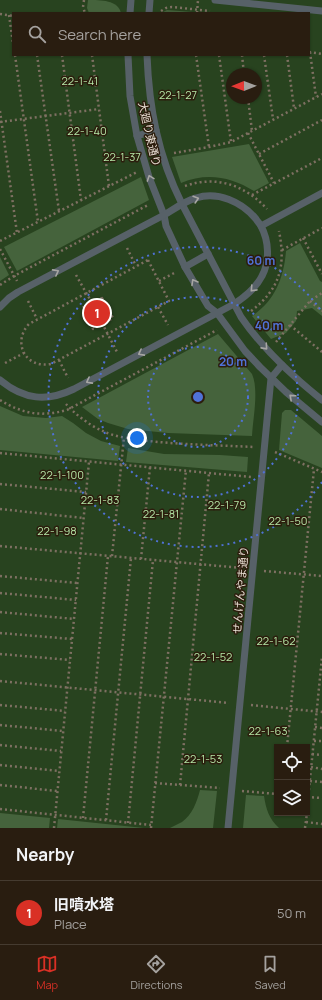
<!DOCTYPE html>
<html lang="en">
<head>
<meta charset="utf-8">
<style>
	body { margin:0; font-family:Manrope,"Noto Sans JP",sans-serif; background:#352a1e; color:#f1f3f6 }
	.controls { position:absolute; right:12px; bottom:12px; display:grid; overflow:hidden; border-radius:0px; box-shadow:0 1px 3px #0004 }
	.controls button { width:36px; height:36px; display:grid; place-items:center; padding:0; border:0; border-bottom:1px solid #453b30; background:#291d10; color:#f1f3f6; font:20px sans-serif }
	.compass { position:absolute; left:226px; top:68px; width:36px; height:36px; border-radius:50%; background:#291d10; box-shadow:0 1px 3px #0004; rotate:269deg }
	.you { position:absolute; left:137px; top:438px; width:14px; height:14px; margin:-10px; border:3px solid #fff; border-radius:50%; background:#1a73e8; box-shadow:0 0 0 6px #1a73e833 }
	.badge { display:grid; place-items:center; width:26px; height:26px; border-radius:50%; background:#d93025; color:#fff; font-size:13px; font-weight:700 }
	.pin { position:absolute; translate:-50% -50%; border:2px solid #fff; box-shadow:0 1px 4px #0006 }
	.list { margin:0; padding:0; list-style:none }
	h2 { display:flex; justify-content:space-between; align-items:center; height:52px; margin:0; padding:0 16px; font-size:17px }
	h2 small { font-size:13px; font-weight:400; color:#a5a29f }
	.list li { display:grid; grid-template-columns:26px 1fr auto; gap:12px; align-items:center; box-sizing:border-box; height:64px; padding:0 16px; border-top:1px solid #453b30 }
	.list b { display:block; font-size:15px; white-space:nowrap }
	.list p { margin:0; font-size:13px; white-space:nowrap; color:#a5a29f }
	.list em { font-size:13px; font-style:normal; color:#a5a29f }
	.icon { flex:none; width:22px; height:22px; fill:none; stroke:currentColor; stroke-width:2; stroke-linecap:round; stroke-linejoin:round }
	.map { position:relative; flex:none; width:322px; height:828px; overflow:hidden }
	.search { position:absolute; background:#291d10; box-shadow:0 1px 3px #0004; left:12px; right:12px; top:12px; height:44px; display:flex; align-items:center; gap:10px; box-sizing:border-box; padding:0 14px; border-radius:0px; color:#a5a29f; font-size:15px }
	.sheet { height:116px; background:#291d10 }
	nav { display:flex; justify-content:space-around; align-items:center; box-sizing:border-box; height:56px; border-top:1px solid #453b30; background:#291d10; font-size:11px; color:#a5a29f }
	nav a { display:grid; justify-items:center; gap:2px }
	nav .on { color:#d93025 }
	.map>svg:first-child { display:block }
	.green { fill:#28431f; fill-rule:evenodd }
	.forest { fill:#45633c }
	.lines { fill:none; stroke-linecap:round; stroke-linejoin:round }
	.path { stroke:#7e7062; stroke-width:2.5; stroke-dasharray:2 3; stroke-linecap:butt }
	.service { stroke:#576168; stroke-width:7 }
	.oneway { stroke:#a7a6a3 }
	.ring { fill:none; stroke:#5072d7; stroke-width:2; stroke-dasharray:2 4 }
	.labels { text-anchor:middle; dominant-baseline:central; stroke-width:3; stroke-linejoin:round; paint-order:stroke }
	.park-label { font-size:11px; fill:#b4e6a6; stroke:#2c1d0d }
	.street-label { font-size:11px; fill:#e8ded3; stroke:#2c1d0d }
	.centre { fill:#5072d7; stroke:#2c1d0d; stroke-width:2 }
	.ring-label { font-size:12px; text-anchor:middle; font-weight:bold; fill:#5072d7; stroke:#2c1d0d; stroke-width:3; stroke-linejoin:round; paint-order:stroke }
</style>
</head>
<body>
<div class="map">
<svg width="322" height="828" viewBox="0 0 322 828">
	<rect width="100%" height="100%" fill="#372716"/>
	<!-- green -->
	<path class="green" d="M0 0H322V828H0ZM13 13H309V55H13ZM232 74H256V98H232ZM277 747H307V813H277Z"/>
	<!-- forest -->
	<g class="forest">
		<path d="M88 0C101 0 118 0 121 13H89L87 8Z"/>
		<path d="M167 10 193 12V13H161Z"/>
		<path d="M249 144 269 183 254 191C231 177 207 172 181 183L172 157Z"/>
		<path d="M141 177 149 200 17 271 4 247Z"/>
		<path d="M300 243 320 281 322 282V316L312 308 297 311 296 321 286 333 271 339 252 316C275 301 284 277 286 251Z"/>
		<path d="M0 257 9 275 0 281Z"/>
		<path d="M218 334 252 374C259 390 253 418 252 436L168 433 128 429 108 423 98 419 82 407Z"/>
		<path d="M0 406 23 416 46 418 62 416 73 423 86 433 101 441 120 446 118 461 0 450Z"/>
		<path d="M285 410H291L322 436V468L279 450 282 413Z"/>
		<path d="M128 448 164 454 220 455 248 457 247 472 126 462Z"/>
		<path d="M200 790 217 791 213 828H170C174 826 178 824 182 822 192 815 197 802 200 790Z"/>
		<path d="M246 795 264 796C266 809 269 819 279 828H243Z"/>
		<path d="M0 813 50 818 49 828H0Z"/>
		<path d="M58 819 144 828H57Z"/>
	</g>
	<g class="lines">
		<!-- path -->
		<g class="path">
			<path d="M84 0 83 7 85 13"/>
			<path d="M161 11 166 8 172 7 210 11"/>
			<path d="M197 13 198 0"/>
			<path d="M0 14 13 16"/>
			<path d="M9 15 13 43"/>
			<path d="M309 52 322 54"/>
			<path d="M310 52 316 97"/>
			<path d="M15 55 38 222"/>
			<path d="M37 55 59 211"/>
			<path d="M62 55 81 200"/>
			<path d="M92 55 109 186"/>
			<path d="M196 55 209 147"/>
			<path d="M219 55 231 142"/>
			<path d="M242 55 244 74"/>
			<path d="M264 55 273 119"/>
			<path d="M287 55 294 108"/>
			<path d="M248 98 252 131"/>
			<path d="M0 111 17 233"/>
			<path d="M0 122 99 109"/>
			<path d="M248 133 274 183"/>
			<path d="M174 153 209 147 231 142 322 94"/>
			<path d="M259 154 322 120"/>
			<path d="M185 186C216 175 245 185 267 209"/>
			<path d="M252 195 322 158"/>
			<path d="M303 238 322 274"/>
			<path d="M0 241 137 172"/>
			<path d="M127 248 136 266"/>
			<path d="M0 249 17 281"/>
			<path d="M282 250 322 228"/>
			<path d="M148 260 169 301 51 364C25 369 12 342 29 324Z"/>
			<path d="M76 275 92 303"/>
			<path d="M159 281 176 272"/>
			<path d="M0 285 14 276 148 205"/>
			<path d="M102 298 113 318 93 329 82 308Z"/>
			<path d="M28 301 37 319"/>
			<path d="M310 301 322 311"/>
			<path d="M158 307 168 325"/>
			<path d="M251 311C280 289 286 266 279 231"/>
			<path d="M102 323 117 352"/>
			<path d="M290 325 322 352"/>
			<path d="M276 342 310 301 322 293"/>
			<path d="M59 360 68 378"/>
			<path d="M5 363 24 353"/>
			<path d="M0 400C23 414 41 417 67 410L217 330"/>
			<path d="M66 404C75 414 90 426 103 431 114 437 129 438 141 440 179 445 217 445 254 447"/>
			<path d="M275 452 322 472"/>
			<path d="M0 453 251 477"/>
			<path d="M0 484 86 492"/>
			<path d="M0 509 83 518"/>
			<path d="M0 546 242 568"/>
			<path d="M112 556 124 437"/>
			<path d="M141 559 150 467"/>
			<path d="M264 571 322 576"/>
			<path d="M0 576 77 583"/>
			<path d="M0 593 76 600"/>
			<path d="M0 612 74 619"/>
			<path d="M0 633 72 639"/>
			<path d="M0 654 70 660"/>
			<path d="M0 681 229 703"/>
			<path d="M0 705 65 711"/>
			<path d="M251 705 322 712"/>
			<path d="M0 725 63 731"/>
			<path d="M315 727 322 728"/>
			<path d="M314 741H322"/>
			<path d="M0 745 61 751"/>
			<path d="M287 747 314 469"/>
			<path d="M312 754 322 755"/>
			<path d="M0 765 59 771"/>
			<path d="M311 767 322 769"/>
			<path d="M310 781 322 782"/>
			<path d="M155 783 220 788"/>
			<path d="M0 785 57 791"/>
			<path d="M180 785 209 473"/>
			<path d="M242 791 277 794"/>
			<path d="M307 797 322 798"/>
			<path d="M0 809 151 825"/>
			<path d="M307 810 322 657"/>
			<path d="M83 818 108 556"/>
			<path d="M106 820 131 558"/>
			<path d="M306 822 322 824"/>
			<path d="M128 823 153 560"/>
			<path d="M54 828 89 462"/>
			<path d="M151 828 186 470"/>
			<path d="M305 828 307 813"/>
		</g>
		<!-- service -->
		<g class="service">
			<path d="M215 0 322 11"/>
			<path d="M130 13 131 0"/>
			<path d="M149 13 150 0"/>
			<path d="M128 55 130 96 137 136 149 177 164 215 166 226 185 267 208 306 217 313 245 351 260 367 286 392 322 422"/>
			<path d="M147 55C149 108 158 156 182 204L241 317C263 349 292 376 322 400"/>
			<path d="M137 136 156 130"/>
			<path d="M261 226 322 193"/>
			<path d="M185 267 208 254"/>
			<path d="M0 307 9 298 18 292 164 215C174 209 185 201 196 198 218 191 242 202 256 219 257 221 260 224 261 226 269 241 270 261 262 276 256 288 245 297 234 304L74 389C47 402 24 400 0 380"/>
			<path d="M228 828 271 378 282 365"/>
		</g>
	</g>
	<!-- one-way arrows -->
	<defs><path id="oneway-chevron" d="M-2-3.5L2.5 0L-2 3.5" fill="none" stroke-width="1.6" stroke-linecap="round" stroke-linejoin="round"/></defs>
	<g class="oneway">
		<use href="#oneway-chevron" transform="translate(150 178) rotate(-110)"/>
		<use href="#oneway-chevron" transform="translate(196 199) rotate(-17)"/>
		<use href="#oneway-chevron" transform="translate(56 272) rotate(-28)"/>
		<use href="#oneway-chevron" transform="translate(194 282) rotate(-120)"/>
		<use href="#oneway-chevron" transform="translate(253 289) rotate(133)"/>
		<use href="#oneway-chevron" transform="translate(265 347) rotate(48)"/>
		<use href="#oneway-chevron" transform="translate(141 353) rotate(152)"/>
		<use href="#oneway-chevron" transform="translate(89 381) rotate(152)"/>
		<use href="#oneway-chevron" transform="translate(292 397) rotate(-138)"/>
	</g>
	<!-- distance rings -->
	<g class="ring">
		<circle cx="198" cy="397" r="50"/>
		<circle cx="198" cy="397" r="100"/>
		<path d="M322 482A150 150 0 1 1 322 312"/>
	</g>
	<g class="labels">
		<!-- park labels -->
		<g class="park-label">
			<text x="80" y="80">22-1-41</text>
			<text x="178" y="94">22-1-27</text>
			<text x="87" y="130">22-1-40</text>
			<text x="122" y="156">22-1-37</text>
			<text x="62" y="474">22-1-100</text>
			<text x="100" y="499">22-1-83</text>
			<text x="227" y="504">22-1-79</text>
			<text x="161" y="513">22-1-81</text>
			<text x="288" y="520">22-1-50</text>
			<text x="57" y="530">22-1-98</text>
			<text x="276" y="640">22-1-62</text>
			<text x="213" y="656">22-1-52</text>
			<text x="268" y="730">22-1-63</text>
			<text x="203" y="758">22-1-53</text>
		</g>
		<!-- street labels -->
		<g class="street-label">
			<text transform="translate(150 134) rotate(77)">大廻り東通り</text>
			<text transform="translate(240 590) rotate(-85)">せんげんやま通り</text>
		</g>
	</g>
	<circle cx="198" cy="397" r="6" class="centre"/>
	<g class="ring-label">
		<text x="261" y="265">60 m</text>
		<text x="269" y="330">40 m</text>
		<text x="233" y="366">20 m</text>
	</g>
</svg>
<div class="controls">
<button><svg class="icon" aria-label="locate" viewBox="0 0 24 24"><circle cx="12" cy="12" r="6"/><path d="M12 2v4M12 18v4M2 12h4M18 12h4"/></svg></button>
<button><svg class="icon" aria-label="layers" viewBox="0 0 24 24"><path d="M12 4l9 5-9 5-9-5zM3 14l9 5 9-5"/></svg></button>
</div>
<svg class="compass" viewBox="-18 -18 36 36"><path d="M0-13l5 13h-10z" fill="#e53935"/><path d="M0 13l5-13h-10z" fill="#a5a29f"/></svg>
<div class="you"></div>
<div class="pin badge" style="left:97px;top:313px">1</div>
<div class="search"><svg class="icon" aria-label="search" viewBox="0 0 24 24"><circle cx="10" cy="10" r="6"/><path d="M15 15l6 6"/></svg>Search here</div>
</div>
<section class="sheet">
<h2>Nearby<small></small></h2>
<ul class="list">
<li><span class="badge">1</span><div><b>旧噴水塔</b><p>Place</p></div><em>50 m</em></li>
</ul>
</section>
<nav>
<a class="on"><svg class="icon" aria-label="map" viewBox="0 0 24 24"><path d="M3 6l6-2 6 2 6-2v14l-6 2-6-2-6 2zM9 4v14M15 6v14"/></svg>Map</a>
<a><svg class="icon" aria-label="directions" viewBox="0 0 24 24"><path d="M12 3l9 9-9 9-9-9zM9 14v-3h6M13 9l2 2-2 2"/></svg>Directions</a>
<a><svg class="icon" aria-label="saved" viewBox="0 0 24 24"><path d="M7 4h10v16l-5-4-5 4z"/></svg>Saved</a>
</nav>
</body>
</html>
